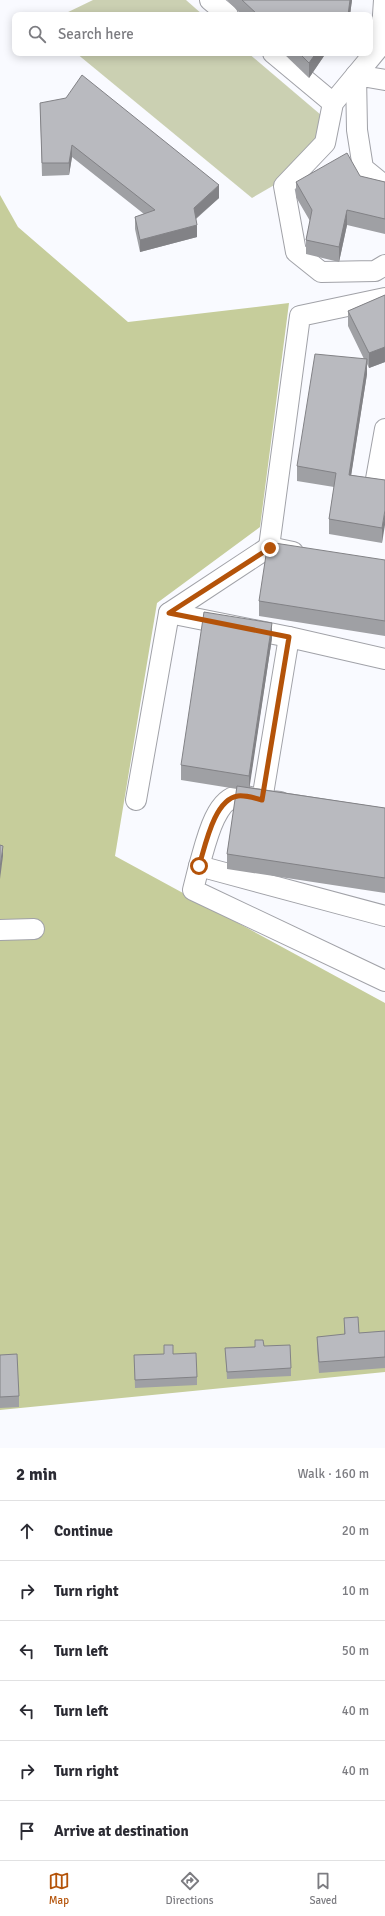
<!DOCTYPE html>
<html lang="en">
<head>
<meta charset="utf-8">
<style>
	body { margin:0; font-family:Signika,sans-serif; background:#f2f2f3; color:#2b2b33 }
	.stop { position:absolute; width:12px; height:12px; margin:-9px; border:3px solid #b45309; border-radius:50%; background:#fff }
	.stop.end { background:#b45309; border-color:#fff; box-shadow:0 1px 4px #0008 }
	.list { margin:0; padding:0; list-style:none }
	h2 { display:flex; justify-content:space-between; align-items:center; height:52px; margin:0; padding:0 16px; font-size:17px }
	h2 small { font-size:13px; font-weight:400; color:#7c7c81 }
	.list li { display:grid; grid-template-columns:26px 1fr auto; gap:12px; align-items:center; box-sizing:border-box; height:60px; padding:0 16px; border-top:1px solid #e1e1e2 }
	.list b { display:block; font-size:15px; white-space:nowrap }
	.list em { font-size:13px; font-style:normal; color:#7c7c81 }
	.icon { flex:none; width:22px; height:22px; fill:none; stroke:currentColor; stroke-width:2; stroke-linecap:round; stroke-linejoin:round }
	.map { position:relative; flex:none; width:385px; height:1448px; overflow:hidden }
	.search { position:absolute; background:#fff; box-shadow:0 2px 10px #0003; left:12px; right:12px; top:12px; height:44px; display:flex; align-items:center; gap:10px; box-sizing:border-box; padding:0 14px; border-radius:8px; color:#7c7c81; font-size:15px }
	.sheet { height:412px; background:#fff }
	nav { display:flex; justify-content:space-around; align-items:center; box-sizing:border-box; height:56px; border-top:1px solid #e1e1e2; background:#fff; font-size:11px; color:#7c7c81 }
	nav a { display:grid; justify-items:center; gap:2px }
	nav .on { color:#b45309 }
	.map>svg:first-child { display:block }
	.green { fill:#cbd0b2 }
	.forest { fill:#c6cd9b }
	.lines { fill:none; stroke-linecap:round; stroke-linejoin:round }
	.minor-casing { stroke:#a1a2a8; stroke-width:22 }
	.minor { stroke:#fff; stroke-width:20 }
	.wall { fill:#9fa0a4 }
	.shaded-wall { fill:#828286 }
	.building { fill:#b9babf; stroke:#828286 }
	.route { stroke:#b45309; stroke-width:5 }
</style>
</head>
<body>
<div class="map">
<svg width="385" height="1448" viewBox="0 0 385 1448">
	<rect width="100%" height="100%" fill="#f9faff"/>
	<!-- green -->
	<g class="green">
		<path d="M93 0H186L203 15H62Z"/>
		<path d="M76 53H248L321 115V158L252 198Z"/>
	</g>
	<!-- forest -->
	<path class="forest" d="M0 195 18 227 128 322 289 303 260 527 157 603 115 856 385 1003V1372L0 1410Z"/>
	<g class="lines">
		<defs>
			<g id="minor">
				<path d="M210 0 228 15"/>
				<path d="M384 0 381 45 333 103 325 143 284 186 296 252 321 272 375 271 385 265"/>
				<path d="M273 53 333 103"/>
				<path d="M385 80 356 75 357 130 363 168 385 186"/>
				<path d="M385 429 376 479 385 489"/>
				<path d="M269 547 300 316 385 298"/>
				<path d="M169 613 289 637"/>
				<path d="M136 800 169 613 269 547 293 552"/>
				<path d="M280 802 262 800 289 637 385 659"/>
				<path d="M199 866C205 847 214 799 238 796 245 795 255 798 262 800"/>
				<path d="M385 916 199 866 193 890 385 981"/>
				<path d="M0 930 34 929"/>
			</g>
		</defs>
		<!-- minor casing -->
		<use href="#minor" class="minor-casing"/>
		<!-- minor -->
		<use href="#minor" class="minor"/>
	</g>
	<!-- wall -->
	<g class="wall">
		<path d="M227 0H352L350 15H242Z"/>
		<path d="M283 53H326L309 78Z"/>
		<path d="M40 103 219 198 196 219 197 237 140 252 135 229V217L144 214 72 157 69 175 42 176Z"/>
		<path d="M360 176 385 182V234L347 225 339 262 306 254V240L310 221 296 197V182Z"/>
		<path d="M385 295V362L369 368 367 364V374L351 475 385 480 382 543 329 534V519L334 487 297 481V466L364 359 348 326V311Z"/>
		<path d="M385 560V636L259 616V601Z"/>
		<path d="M272 638 249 787 385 808V893L227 869V854L237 789 181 780V765Z"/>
		<path d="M344 1318 359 1333 385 1331V1368L319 1373 317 1347V1337L344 1335Z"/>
		<path d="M164 1345 197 1377V1385L135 1388 134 1355 164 1354Z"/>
		<path d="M264 1346 291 1368V1376L227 1379 225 1348Z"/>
		<path d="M0 1355 19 1396V1407L0 1408Z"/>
	</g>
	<!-- shaded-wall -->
	<g class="shaded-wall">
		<path d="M350 0H352L350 15H348Z"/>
		<path d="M316 53H326L309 78V63Z"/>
		<path d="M72 145V157L69 175V163Z"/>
		<path d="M219 185V198L194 220V208Z"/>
		<path d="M347 210V225L339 262V247Z"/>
		<path d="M197 225V237L140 252V240Z"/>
		<path d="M385 347V362L369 368V353Z"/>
		<path d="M367 359V374L349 489V475Z"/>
		<path d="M385 510V525L382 543V528Z"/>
		<path d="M272 623V638L249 791V776Z"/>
		<path d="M3 846V856L0 879V868Z"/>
	</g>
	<!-- building -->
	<g class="building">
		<path d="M242 0H350L348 15H258Z"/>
		<path d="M299 53H316L309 63Z"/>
		<path d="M82 75 219 185 194 208 197 225 140 240 135 217 155 210 72 145 69 163H42L40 103 66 98Z"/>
		<path d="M347 153 360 176 385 182V219L347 210 339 247 306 240 312 210 296 182Z"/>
		<path d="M385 295V347L369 353 348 311Z"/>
		<path d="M315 354 367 359 349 475 385 480V510L382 528 329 519 336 473 297 466Z"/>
		<path d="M268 542 385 560V621L259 601Z"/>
		<path d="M204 612 272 623 249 776 181 765Z"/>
		<path d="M237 786 385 808V878L227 854Z"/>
		<path d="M0 845 3 846 0 868Z"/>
		<path d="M358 1317 359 1333 385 1331V1357L319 1362 317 1337 345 1334 344 1318Z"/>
		<path d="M255 1340H263L264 1346 290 1345 291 1368 227 1372 225 1348 255 1347Z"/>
		<path d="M164 1345H173V1354L196 1353 197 1377 135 1380 134 1355 164 1354Z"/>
		<path d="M17 1354 19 1396 0 1397V1355Z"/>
	</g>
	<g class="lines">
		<!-- route -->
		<path class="route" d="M199 866C205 847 214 799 238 796 245 795 255 798 262 800L289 637 169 613 270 548"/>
	</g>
</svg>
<div class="stop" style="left:199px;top:866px"></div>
<div class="stop end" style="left:270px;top:548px"></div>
<div class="search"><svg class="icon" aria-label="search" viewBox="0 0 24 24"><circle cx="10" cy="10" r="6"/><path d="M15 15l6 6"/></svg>Search here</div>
</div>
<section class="sheet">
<h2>2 min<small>Walk · 160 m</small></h2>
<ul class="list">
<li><svg class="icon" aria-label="ahead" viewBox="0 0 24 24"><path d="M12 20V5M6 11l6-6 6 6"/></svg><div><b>Continue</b></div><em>20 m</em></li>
<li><svg class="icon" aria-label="right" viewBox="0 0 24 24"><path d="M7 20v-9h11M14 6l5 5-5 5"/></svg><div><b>Turn right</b></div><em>10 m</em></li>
<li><svg class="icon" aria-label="left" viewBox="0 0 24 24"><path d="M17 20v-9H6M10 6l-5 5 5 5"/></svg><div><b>Turn left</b></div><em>50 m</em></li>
<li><svg class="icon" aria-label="left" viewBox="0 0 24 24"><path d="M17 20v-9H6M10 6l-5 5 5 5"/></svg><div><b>Turn left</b></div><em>40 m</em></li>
<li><svg class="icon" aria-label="right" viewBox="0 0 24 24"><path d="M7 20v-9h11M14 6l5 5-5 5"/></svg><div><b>Turn right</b></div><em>40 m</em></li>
<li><svg class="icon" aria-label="arrive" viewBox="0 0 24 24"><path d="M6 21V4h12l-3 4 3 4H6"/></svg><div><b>Arrive at destination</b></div></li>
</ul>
</section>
<nav>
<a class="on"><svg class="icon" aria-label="map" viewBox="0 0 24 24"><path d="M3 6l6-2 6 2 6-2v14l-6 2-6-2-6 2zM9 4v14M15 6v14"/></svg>Map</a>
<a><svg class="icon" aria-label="directions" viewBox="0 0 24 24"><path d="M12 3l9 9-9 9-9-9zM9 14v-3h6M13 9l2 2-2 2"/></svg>Directions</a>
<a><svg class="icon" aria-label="saved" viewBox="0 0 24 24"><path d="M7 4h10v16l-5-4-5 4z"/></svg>Saved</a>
</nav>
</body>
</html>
